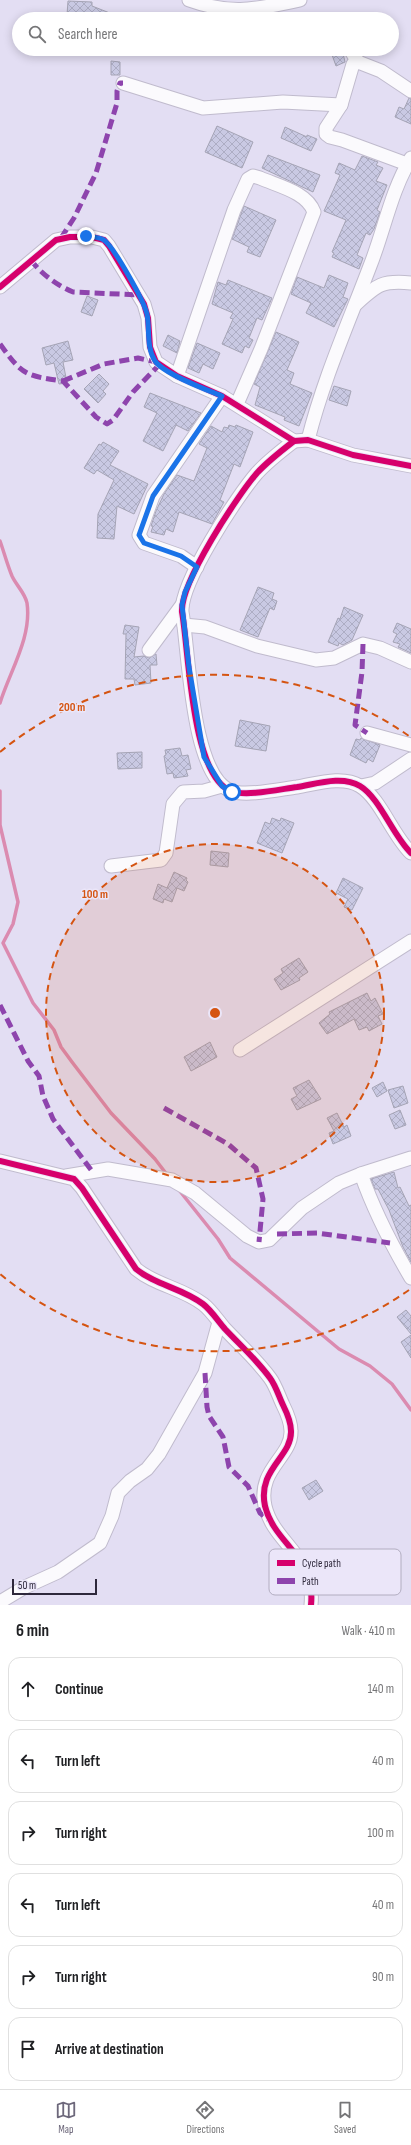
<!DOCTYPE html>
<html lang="en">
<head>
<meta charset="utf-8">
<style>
	body { margin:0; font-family:"Sofia Sans Condensed",sans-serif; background:#f6f6f6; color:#202124 }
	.scale { position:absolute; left:12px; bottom:10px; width:85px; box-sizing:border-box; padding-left:4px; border:2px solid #2e283b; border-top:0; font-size:11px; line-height:14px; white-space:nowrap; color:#2e283b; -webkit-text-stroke:3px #ebe6f9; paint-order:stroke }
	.stop { position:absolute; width:12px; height:12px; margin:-9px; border:3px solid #1a73e8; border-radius:50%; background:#fff }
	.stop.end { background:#1a73e8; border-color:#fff; box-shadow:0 1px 4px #0008 }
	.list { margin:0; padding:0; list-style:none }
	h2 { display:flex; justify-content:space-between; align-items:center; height:52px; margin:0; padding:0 16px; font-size:17px }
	h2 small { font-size:13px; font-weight:400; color:#757577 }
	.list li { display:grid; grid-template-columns:26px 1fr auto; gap:12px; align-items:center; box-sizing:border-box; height:64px; margin:0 8px 8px; padding:0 8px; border:1px solid #e0e0e0; border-radius:12px }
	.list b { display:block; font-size:15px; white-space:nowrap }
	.list em { font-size:13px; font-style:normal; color:#757577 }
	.icon { flex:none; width:22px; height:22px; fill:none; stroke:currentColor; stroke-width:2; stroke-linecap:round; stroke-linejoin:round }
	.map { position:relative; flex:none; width:411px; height:1605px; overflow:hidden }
	.search { position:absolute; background:#fff; box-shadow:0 2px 10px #0003; left:12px; right:12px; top:12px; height:44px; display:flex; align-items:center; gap:10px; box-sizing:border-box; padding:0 14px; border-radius:22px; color:#757577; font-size:15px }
	.sheet { height:484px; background:#fff }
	nav { display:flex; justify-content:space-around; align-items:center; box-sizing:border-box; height:56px; border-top:1px solid #e0e0e0; background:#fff; font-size:11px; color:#757577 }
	nav a { display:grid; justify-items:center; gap:2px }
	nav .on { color:#6d687b }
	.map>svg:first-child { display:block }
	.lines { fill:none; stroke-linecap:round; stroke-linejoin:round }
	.stream { stroke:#db8bb0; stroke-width:3.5 }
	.building { fill:url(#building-cross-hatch); stroke:#a5a4b5 }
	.street-casing { stroke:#c0bbcd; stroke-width:15 }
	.street { stroke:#fbfafd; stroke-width:13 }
	.quiet { stroke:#8e44ad; stroke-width:5; stroke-dasharray:10 5; stroke-linecap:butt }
	.cycleway-casing { stroke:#ebe6f9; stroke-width:8 }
	.cycleway { stroke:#d6006c; stroke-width:6 }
	.route { stroke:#1a73e8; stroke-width:5 }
	.ring { fill:none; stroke:#d55411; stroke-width:2; stroke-dasharray:7 5 }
	.key { fill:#ebe6f9; stroke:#b2adc0; stroke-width:1 }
	.key-label { font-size:11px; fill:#2e283b }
	.centre { fill:#d55411; stroke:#ebe6f9; stroke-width:2 }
	.ring-label { font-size:12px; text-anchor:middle; font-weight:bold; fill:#d55411; stroke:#ebe6f9; stroke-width:3; stroke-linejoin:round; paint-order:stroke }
</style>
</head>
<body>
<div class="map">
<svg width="411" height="1605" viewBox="0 0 411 1605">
	<defs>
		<pattern id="building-cross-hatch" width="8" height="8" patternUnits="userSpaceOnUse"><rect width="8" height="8" fill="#c9c9e3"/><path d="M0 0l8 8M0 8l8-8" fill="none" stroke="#adadc4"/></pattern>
	</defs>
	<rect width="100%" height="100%" fill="#e3def3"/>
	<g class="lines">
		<!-- stream -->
		<g class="stream">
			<path d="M0 541C4 552 7 564 12 576 16 585 25 593 27 603 32 637 10 671 0 703"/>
			<path d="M0 791V825L18 902 13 924 3 943 33 1003 54 1030 61 1047 72 1062 111 1113 155 1159 168 1176"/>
			<path d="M179 1190 218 1239 230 1258 339 1349 370 1366 392 1384 411 1410"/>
		</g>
	</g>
	<!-- building -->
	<g class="building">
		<path d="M68 1 92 2V6L125 19H92L93 17 67 15Z"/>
		<path d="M330 49H342L345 62 336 66Z"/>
		<path d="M111 61 120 62V75H111Z"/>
		<path d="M409 98 411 99V124L395 117 399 107 404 109Z"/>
		<path d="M217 126 253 142 242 168 205 152Z"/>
		<path d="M285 127 307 137V135L317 139 311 151 281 138Z"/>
		<path d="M268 155 320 175 313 192 262 168Z"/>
		<path d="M362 156 378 162 376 165 383 168 376 181 387 185 377 210 380 212 374 229 370 235 366 233 357 255 363 258 359 269 332 257 334 253 332 252 346 220 324 211 340 175 335 173 339 163 355 170Z"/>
		<path d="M244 206 276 220 260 257 247 252 249 247 232 239Z"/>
		<path d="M329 275 348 283 343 297 348 299 334 327 306 313 311 303 291 294 297 277 324 288Z"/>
		<path d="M228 280 272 298 262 320 257 318 249 338 253 340 249 348 245 346 242 353 222 344 233 319 230 318 233 313 212 304 218 282 226 285Z"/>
		<path d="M87 296 98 300 92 316 81 312Z"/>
		<path d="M276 332 299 342 287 370 294 373 290 384 312 393 299 426 284 420 285 417 255 405 260 387 254 384Z"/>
		<path d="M168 335 180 341 177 353 163 346Z"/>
		<path d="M68 341 73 360 63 362 67 383 59 384 54 363 46 365 42 348Z"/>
		<path d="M197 343 220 353 213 369 203 364 199 373 188 368Z"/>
		<path d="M99 374 109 384 103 391 106 394 98 403 84 389Z"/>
		<path d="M334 386 351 391 347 406 329 400Z"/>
		<path d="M150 393 201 413 188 431 176 425 163 451 143 441 157 413 144 407Z"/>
		<path d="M229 425 235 427 236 425 253 432 240 467 234 464 220 500 224 502 212 524 179 512 173 532 166 529 164 535 151 532 153 526H151L156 511 164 494 177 475 194 481 207 448 199 444 211 426 222 432 224 427 228 428Z"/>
		<path d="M103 442 119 451 110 465 148 484 134 514 117 506 114 539 97 538 98 514 114 480 97 470 94 474 84 468 99 444 101 445Z"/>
		<path d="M258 587 274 593 272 599 277 601 274 610 270 608 258 637 240 630Z"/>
		<path d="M344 607 363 615 352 640 343 645 339 643 338 646 328 642 338 618 340 619Z"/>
		<path d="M397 623 411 629V653L398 647 400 644 393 642 397 634 393 632Z"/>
		<path d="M125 625 139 627 134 657 144 656 149 658 156 654 157 665H150L151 683 135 685 134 679H125L126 634H123Z"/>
		<path d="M240 720 270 726 266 751 235 746Z"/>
		<path d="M361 738 380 745 373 762 368 759 366 763 350 755 356 739 360 740Z"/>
		<path d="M180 748 182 756 188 755 191 769 186 770 188 776 174 778 173 773 167 774 164 756 166 755 165 750Z"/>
		<path d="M142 752V768L118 769 117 753Z"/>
		<path d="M272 818 280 821 281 818 294 823 282 853 257 843 265 822 270 824Z"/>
		<path d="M211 851 229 853 228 867 210 865Z"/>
		<path d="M174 872 187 878 186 880 188 882 184 891 177 888 172 902 164 899 163 903 153 899 158 884 167 888Z"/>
		<path d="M343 878 363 888 352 910 344 907 348 899 336 893Z"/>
		<path d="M299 958 308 972 299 978 300 980 281 990 274 979 283 973 281 969Z"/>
		<path d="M367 993 371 1001 375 998 383 1014 378 1016 382 1024 369 1031 367 1027 359 1030 354 1019 327 1034 319 1023 330 1014 329 1012Z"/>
		<path d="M210 1042 217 1057 191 1071 184 1057Z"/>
		<path d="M309 1080 321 1099 297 1110 291 1099 297 1096 293 1088Z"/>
		<path d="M383 1082 387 1091 377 1097 372 1088Z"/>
		<path d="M403 1086 408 1103 394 1108 388 1090Z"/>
		<path d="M400 1110 406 1125 395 1129 389 1115Z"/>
		<path d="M337 1113 344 1127 347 1125 351 1136 333 1144 329 1133 334 1131 327 1118Z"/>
		<path d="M394 1172 398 1188 400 1187 409 1206 411 1205V1262L403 1247 389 1210 378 1189H375L371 1179Z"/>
		<path d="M406 1310 411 1316V1334L397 1317Z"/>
		<path d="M411 1335V1358L401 1342Z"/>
		<path d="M316 1480 323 1491 309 1500 302 1488Z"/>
	</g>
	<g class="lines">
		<defs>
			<g id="street">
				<path d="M189 0C233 16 256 9 300 0"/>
				<path d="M350 49 358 62"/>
				<path d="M123 83 203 108 283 102 341 105"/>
				<path d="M407 164 342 140 330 137 326 134V128L341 105 353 64 358 62 381 71 411 91"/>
				<path d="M0 287 56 240 70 237H92L104 240 109 246 144 304 148 318 150 347 156 362 177 376 222 396 294 441 308 440 353 455 411 466"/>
				<path d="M356 304C377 285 382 280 411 283"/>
				<path d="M177 376 234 210 248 179 253 176 260 178C278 186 307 192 314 212L261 349 237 404"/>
				<path d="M308 440C323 380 348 324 370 266 384 231 391 191 411 158"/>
				<path d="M294 441C281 451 268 461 257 473 237 496 180 583 182 612 189 650 191 776 231 791 246 797 281 789 297 787 316 784 342 775 360 786 380 798 393 836 411 853"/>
				<path d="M197 567 181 556 144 543 139 535 153 496 222 396"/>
				<path d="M184 625 205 627 257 646 316 660 334 658 363 644 380 648 411 662"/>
				<path d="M149 650 182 605"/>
				<path d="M367 733 411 745"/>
				<path d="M361 786 375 783 411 759"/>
				<path d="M111 866 161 860 166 853 173 804 183 792 204 791 222 786"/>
				<path d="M240 1050 411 941"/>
				<path d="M0 1161 74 1179 82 1188 136 1269C155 1285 182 1288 203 1304 211 1310 218 1321 225 1329 240 1345 257 1360 270 1378 276 1386 279 1397 283 1405 287 1413 291 1422 291 1431 292 1457 257 1469 265 1506 274 1544 316 1556 311 1605"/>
				<path d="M361 1174C374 1211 391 1244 411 1278"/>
				<path d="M66 1176 108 1169 172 1180 195 1193 247 1236 259 1242 269 1240 302 1208 339 1183 361 1174 411 1158"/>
				<path d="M0 1602 25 1587 58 1572 100 1543 112 1516 118 1493 130 1481 147 1469 159 1454 205 1373 219 1322"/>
			</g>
		</defs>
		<!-- street casing -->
		<use href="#street" class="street-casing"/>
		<!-- street -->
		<use href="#street" class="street"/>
		<!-- quiet -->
		<g class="quiet">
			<path d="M61 238 74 218 96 173 117 103V91L120 83H123"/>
			<path d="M31 260C40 273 58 286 73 292L139 295"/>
			<path d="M0 344C22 375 26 376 63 381L96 417 107 424 113 420 133 392 159 365"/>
			<path d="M63 381 104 364 138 358 156 362"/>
			<path d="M363 644 362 672 355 725 367 733"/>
			<path d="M0 1005 28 1061 39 1076 43 1096 53 1119 92 1171"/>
			<path d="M164 1108 228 1144 256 1168 263 1199 259 1242"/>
			<path d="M277 1234 317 1233 390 1243"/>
			<path d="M205 1373 207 1407 209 1416 223 1437 229 1467 248 1486 260 1513 269 1520"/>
		</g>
		<defs>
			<g id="cycleway">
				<path d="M0 287 56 240 70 237H92L104 240 109 246 144 304 148 318 150 347 156 362 177 376 222 396 294 441 308 440 353 455 411 466"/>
				<path d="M294 441C281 451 268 461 257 473 237 496 180 583 182 612 189 650 191 776 231 791 246 797 281 789 297 787 316 784 342 775 360 786 380 798 393 836 411 853"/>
				<path d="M0 1161 74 1179 82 1188 136 1269C155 1285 182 1288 203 1304 211 1310 218 1321 225 1329 240 1345 257 1360 270 1378 276 1386 279 1397 283 1405 287 1413 291 1422 291 1431 292 1457 257 1469 265 1506 274 1544 316 1556 311 1605"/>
			</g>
		</defs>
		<!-- cycleway casing -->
		<use href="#cycleway" class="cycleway-casing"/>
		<!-- cycleway -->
		<use href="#cycleway" class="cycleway"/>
	</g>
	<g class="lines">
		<!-- route -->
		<path class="route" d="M86 236C92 237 99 237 104 240 114 247 144 301 147 314 150 329 146 347 155 361 164 374 207 390 222 396L153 496 139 535 144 543 181 556 197 567 185 592 182 605 189 667 204 757 222 786 232 792"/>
	</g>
	<!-- distance rings -->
	<circle cx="215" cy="1013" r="169" fill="#d55411" fill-opacity=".12"/>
	<g class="ring">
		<circle cx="215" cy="1013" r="169"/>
		<path d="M409 1290A338 338 0 0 1 0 1274M0 752A338 338 0 0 1 409 736"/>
	</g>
	<!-- legend -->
	<rect x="269" y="1549" width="132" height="46" rx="6" class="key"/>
	<rect x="277" y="1560" width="18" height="6" fill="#d6006c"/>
	<rect x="277" y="1578" width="18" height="6" fill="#8e44ad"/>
	<g class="key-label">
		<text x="302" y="1567">Cycle path</text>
		<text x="302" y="1585">Path</text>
	</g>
	<circle cx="215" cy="1013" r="6" class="centre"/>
	<g class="ring-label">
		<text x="72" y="711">200 m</text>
		<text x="95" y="898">100 m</text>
	</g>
</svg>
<div class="scale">50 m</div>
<div class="stop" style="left:232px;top:792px"></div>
<div class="stop end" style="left:86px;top:236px"></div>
<div class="search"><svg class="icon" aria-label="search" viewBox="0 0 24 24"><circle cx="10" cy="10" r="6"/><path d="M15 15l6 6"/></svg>Search here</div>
</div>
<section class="sheet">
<h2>6 min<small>Walk · 410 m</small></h2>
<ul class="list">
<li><svg class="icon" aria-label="ahead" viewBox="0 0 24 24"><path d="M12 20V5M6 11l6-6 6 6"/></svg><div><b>Continue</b></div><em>140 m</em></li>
<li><svg class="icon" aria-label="left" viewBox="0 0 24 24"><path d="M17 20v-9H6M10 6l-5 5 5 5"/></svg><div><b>Turn left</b></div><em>40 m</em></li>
<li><svg class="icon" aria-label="right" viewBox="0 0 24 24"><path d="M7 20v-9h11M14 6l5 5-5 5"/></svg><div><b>Turn right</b></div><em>100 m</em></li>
<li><svg class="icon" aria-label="left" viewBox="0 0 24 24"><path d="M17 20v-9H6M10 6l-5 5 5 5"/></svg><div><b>Turn left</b></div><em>40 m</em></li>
<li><svg class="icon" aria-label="right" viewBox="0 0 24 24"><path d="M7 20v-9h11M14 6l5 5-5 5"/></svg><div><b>Turn right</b></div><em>90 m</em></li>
<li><svg class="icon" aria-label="arrive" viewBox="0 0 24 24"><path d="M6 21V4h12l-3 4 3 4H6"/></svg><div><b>Arrive at destination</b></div></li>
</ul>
</section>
<nav>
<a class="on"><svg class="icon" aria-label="map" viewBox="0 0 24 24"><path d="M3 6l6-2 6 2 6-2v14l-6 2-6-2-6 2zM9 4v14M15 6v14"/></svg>Map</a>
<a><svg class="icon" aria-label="directions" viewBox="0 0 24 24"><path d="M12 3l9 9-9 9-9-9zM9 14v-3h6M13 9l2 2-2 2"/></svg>Directions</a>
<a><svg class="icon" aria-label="saved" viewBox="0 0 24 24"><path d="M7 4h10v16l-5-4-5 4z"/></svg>Saved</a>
</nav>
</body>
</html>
